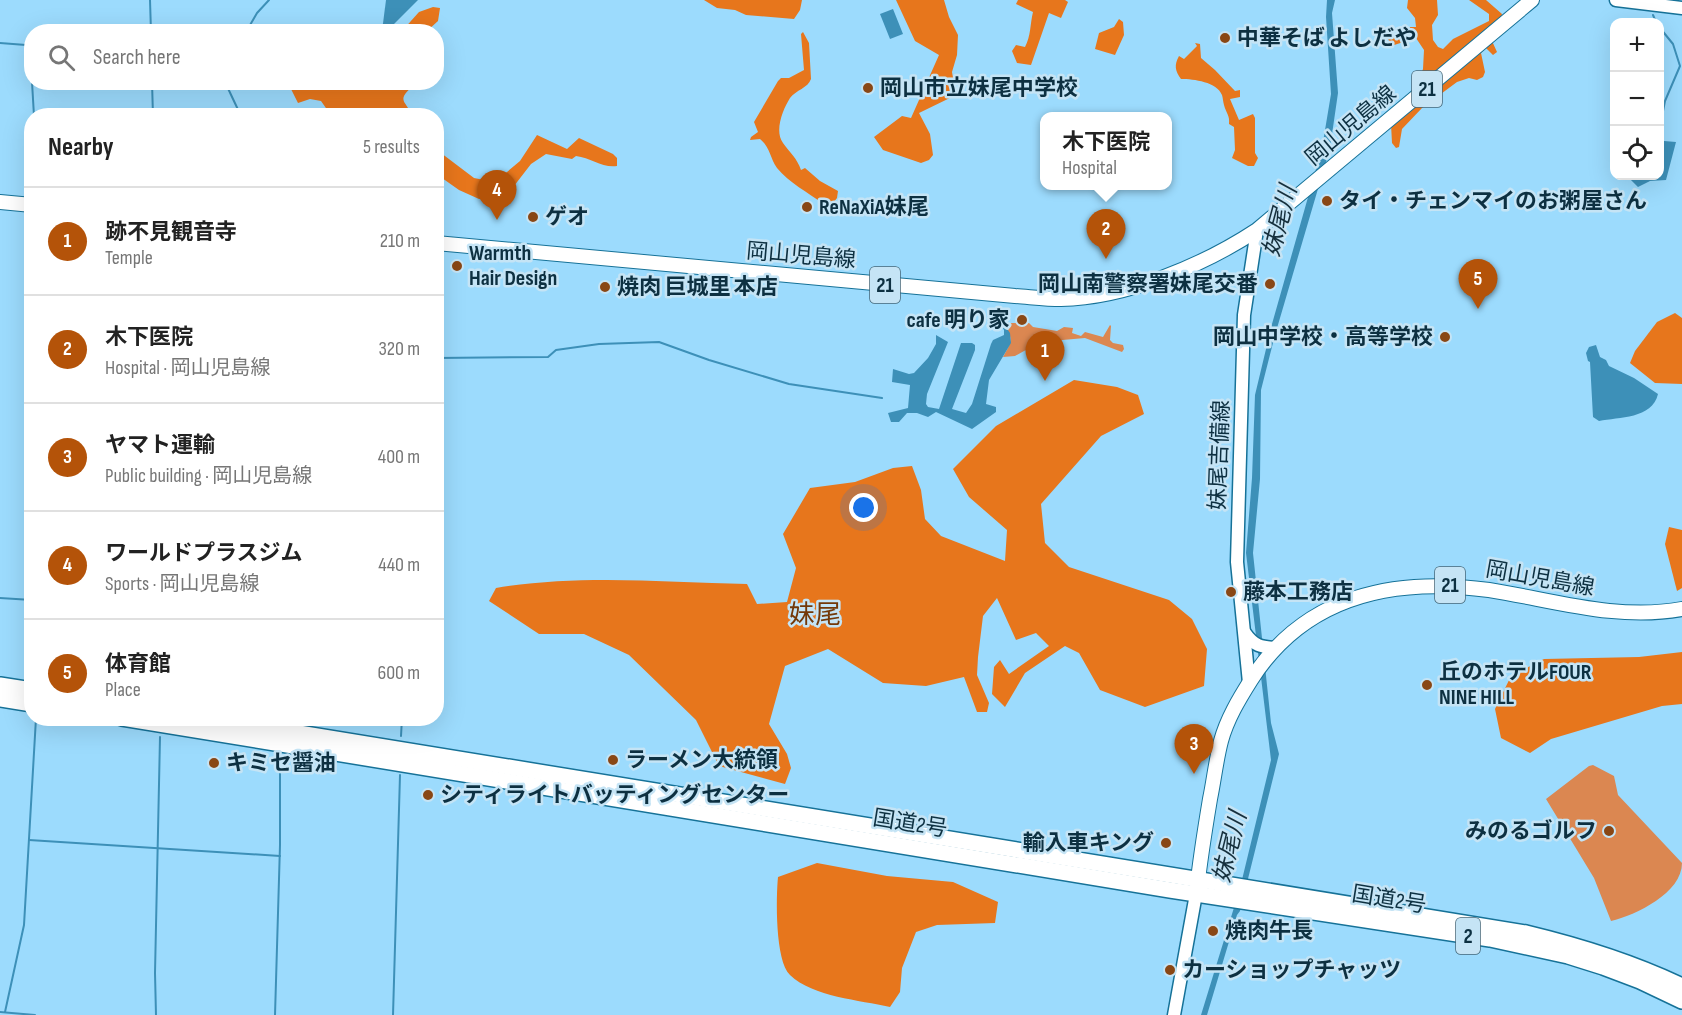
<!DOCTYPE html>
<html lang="en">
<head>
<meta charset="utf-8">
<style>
	body { margin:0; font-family:"Sofia Sans Condensed","Noto Sans JP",sans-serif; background:#f6f6f6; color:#222 }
	.controls { position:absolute; right:18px; top:18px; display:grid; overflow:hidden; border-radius:12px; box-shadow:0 6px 24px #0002 }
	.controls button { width:54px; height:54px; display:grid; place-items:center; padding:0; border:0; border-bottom:2px solid #e0e0e0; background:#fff; color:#222; font:30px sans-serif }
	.you { position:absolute; left:864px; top:508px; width:21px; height:21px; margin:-15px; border:4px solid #fff; border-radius:50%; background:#1a73e8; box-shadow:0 0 0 9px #1a73e833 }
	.badge { display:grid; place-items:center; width:39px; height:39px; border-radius:50%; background:#b45309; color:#fff; font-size:20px; font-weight:700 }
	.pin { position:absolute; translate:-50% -50px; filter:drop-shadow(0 2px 3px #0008) }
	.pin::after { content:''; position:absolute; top:32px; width:21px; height:18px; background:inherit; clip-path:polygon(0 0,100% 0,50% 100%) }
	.popup { position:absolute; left:1040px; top:112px; width:132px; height:78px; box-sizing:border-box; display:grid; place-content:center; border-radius:12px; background:#fff; filter:drop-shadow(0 2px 4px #0005); font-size:20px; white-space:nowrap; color:#767676 }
	.popup b { font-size:22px; color:#222 }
	.popup::after { content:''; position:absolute; left:50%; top:100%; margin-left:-12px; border:12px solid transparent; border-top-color:#fff }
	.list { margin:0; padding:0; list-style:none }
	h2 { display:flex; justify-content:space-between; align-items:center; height:78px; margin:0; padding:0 24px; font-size:26px }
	h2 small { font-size:20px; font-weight:400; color:#767676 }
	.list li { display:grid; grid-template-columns:39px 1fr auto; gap:18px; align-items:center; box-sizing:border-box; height:108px; padding:0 24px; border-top:2px solid #e0e0e0 }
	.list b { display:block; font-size:22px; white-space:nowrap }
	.list p { margin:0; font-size:20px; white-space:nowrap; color:#767676 }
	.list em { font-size:20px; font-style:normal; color:#767676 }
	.icon { flex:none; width:33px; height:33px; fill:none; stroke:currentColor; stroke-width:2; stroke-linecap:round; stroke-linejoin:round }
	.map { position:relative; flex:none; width:1682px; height:1015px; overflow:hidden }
	.search { position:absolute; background:#fff; box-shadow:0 6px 24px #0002; left:24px; top:24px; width:420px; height:66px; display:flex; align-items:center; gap:15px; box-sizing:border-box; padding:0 21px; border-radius:24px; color:#767676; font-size:22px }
	.panel { position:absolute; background:#fff; box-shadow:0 6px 24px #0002; left:24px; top:108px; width:420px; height:618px; border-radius:24px }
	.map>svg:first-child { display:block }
	.green { fill:#db8751 }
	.forest { fill:#e7761c }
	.water { fill:#3d90b8 }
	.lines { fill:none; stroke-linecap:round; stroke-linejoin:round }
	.stream { stroke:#3d90b8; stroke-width:2 }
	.secondary-casing { stroke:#167298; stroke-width:15 }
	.primary-casing { stroke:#167298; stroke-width:16 }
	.trunk-casing { stroke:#167298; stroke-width:18 }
	.secondary { stroke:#fff; stroke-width:12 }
	.primary { stroke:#fff; stroke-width:14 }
	.trunk { stroke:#fff; stroke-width:15 }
	.poi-dot { fill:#894715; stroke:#c5e4f5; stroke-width:2 }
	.labels { text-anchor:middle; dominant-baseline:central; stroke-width:5; stroke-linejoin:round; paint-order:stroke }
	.shield { fill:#c5e4f5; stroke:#467; stroke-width:1.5 }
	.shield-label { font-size:21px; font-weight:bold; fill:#0d3041 }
	.poi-label { font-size:22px; font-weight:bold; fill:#0d3041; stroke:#c5e4f5; text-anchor:start }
	.street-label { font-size:22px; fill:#0d3041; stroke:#c5e4f5 }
	.water-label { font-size:24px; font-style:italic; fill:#16303d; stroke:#c5e4f5 }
	.quarter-label { font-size:26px; fill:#733808; stroke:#c5e4f5 }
</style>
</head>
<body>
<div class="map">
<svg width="1682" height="1015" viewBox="0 0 1682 1015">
	<rect width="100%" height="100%" fill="#9cdbfd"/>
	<!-- green -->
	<g class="green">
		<path d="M1001 318 1008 323H1029L1033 327 1057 331 1064 327 1073 328 1072 333 1081 336 1085 332 1103 337 1110 325 1111 326 1110 340 1113 343 1123 345 1124 349 1122 352 1085 338 1040 342 1015 356 1003 357C1012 341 1014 339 1003 323L999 322Z"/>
		<path d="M1593 765 1614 776 1618 795 1682 863C1682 893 1636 915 1611 921L1594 878 1546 799 1589 766Z"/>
	</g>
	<!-- forest -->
	<g class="forest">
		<path d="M704 0H802L800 10 794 19 746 15 735 10 717 8Z"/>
		<path d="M896 0H944L949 17 958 35 957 55 952 72 956 95 919 113 930 134 933 155 929 160 921 163 883 150 874 137 902 116 911 118 939 55 915 41Z"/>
		<path d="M1018 0H1065L1068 2 1061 18 1049 13 1031 65 1017 63 1012 51 1016 45 1025 47C1031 36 1030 24 1033 12L1016 4Z"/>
		<path d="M1408 0H1437L1438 15 1432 25 1433 40 1438 47 1443 49 1453 39 1489 21V14L1469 0H1486L1502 14 1501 19 1412 97 1423 69 1424 50 1416 38 1391 46 1387 36H1396L1400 27H1416L1415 18 1407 8Z"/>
		<path d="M433 7 440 8 438 21 427 31H402L419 12Z"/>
		<path d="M1119 19 1123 22 1124 35 1115 55 1095 49 1099 33 1114 27Z"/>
		<path d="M803 32 809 43 811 79C808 88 796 90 790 98 783 109 774 131 783 143 790 153 797 158 801 170L805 168 820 181 838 191 837 198 824 215 821 209 823 204C808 192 789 183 777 168 770 158 770 147 760 139L750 140 751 137 758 132 754 122 778 81 781 78H789L804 70 801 34Z"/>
		<path d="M1492 41 1497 52 1493 55 1486 48 1481 53 1485 72 1483 77 1477 80 1469 78 1457 82 1422 108 1402 129 1399 147 1396 148 1392 143 1391 124Z"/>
		<path d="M1195 43 1200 44 1201 58 1215 70 1235 91 1240 90V97L1230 99 1239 120 1253 114 1255 118V153L1258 158 1254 166H1248L1232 158 1235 150 1234 127 1229 124C1230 115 1226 113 1224 105 1223 102 1223 98 1222 95 1217 82 1194 79 1181 79 1175 71 1174 65 1179 56L1184 59 1197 46Z"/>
		<path d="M295 83H411L412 87C395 101 408 102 411 115L337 114 328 111 321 101 310 99 298 103 291 89Z"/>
		<path d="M537 135 567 149 579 138 613 154 617 158V166C602 168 591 158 576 156L572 159 546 154 531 164 514 186 505 194 479 199 459 190 442 178 437 177V150L474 178 484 180 501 177 520 161Z"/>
		<path d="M1675 313 1682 318V384L1655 383 1630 363 1635 351 1657 322Z"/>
		<path d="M1074 380 1117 387 1138 395 1144 414 1101 436 1041 504 1045 543 1069 567 1169 600 1192 619 1207 649 1204 686 1145 707 1100 690 1079 653 1065 646 1025 673 1005 707 992 694 994 667 1000 660 1009 674 1049 646 1036 633 1016 640 997 598 983 616 978 657 977 675 989 703 987 712H977L964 677 926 686 883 683 828 649 785 666 769 724 787 754 791 768 785 784 719 766 696 720 629 655 584 634H539L489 601 496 588C578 574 663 582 747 584L757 604 787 602 796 568 783 534 810 488 855 482 893 468 912 466 921 490 925 519 941 536 1005 561 1007 530 969 497 953 469 996 426Z"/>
		<path d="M1669 527 1682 530V588L1677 591 1665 544Z"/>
		<path d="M1682 652V704L1662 706 1551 739 1530 753 1501 738 1495 709 1511 676 1544 659 1639 657Z"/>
		<path d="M817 863 887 876 953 882 998 902 995 923 937 925 916 932 902 968 900 992 890 1007C860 1000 813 997 790 975 775 961 776 897 778 877Z"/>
	</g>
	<!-- water -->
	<g class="water">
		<path d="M386 0H418L387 31H382Z"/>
		<path d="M1327 0H1335L1332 13 1338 93 1330 148 1275 335 1261 390 1260 479 1253 553 1271 723 1279 754 1240 911 1237 915 1207 1015H1201L1240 888 1271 760 1246 553 1252 478 1255 395 1272 324 1322 148 1331 94 1326 17Z"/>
		<path d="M893 9 903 34 890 39 880 14Z"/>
		<path d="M1660 135H1664V141L1676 142 1666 180 1650 181 1638 187 1629 178 1620 176H1660Z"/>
		<path d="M999 322 1003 323 1010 333 1011 343 989 380 986 404 996 407V412L972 429 936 412 928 417 917 413H907L899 422H891L888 413 908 408 910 385 892 382 893 369 909 374 914 373 928 358 936 344V335L948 342 927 394 926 404 928 407 939 409 961 343H972L975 345V350L952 409 966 413 972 404 991 344 993 340 1004 335V330Z"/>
		<path d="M1596 345 1600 357 1606 360 1609 366 1634 378 1658 394C1652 419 1619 417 1599 421L1593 417 1590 362 1588 361 1586 353 1589 347Z"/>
	</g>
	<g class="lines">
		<!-- stream -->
		<g class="stream">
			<path d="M150 0 151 32"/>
			<path d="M1653 15 1656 22"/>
			<path d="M1660 28 1673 44 1680 66 1665 101 1660 126"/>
			<path d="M246 32 257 13 269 0"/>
			<path d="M0 43 26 45 29 48 32 79"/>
			<path d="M32 82 34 116"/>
			<path d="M152 82 153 116"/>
			<path d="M225 82 241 116"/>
			<path d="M1660 129 1662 137"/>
			<path d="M436 358 548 357 556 350 599 344 659 342 709 360 789 384 882 398"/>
			<path d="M0 598 32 600"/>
			<path d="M401 736 402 718"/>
			<path d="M29 840 280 856"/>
			<path d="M0 1012 35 1015"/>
			<path d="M5 1012 24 925 36 718"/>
			<path d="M156 1015 155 973 160 737"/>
			<path d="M275 1015 280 845V754"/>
			<path d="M393 1015 400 775"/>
		</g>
		<defs>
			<g id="secondary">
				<path d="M1616 0 1682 8"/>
				<path d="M1245 633C1254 646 1261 647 1275 648"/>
				<path d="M1249 683 1237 562 1244 315 1257 230"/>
				<path d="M1174 1015 1196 894"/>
			</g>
			<g id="primary">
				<path d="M0 202 32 205"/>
				<path d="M436 243 1015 296C1030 297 1046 299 1061 299 1126 298 1204 265 1257 230L1532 0"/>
				<path d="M1197 889C1200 859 1205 829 1210 799 1214 780 1216 760 1221 741 1227 719 1239 699 1251 680 1305 595 1395 577 1489 590 1553 600 1617 621 1682 609"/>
			</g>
			<g id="trunk">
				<path d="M0 685 32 690"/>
				<path d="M0 699 32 704"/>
				<path d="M122 718 1170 890 1490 939 1568 956 1603 967 1640 981 1682 1001"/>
				<path d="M208 718 1526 933C1580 946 1632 962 1682 986"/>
			</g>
		</defs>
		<!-- secondary casing -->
		<use href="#secondary" class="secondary-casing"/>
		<!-- primary casing -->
		<use href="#primary" class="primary-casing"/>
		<!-- trunk casing -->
		<use href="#trunk" class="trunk-casing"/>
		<!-- secondary -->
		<use href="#secondary" class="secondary"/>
		<!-- primary -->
		<use href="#primary" class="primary"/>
		<!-- trunk -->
		<use href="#trunk" class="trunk"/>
	</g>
	<!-- markers -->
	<g class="poi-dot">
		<circle cx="1225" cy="38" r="6"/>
		<circle cx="868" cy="88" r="6"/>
		<circle cx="1327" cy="201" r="6"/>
		<circle cx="807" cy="207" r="6"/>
		<circle cx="533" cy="217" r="6"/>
		<circle cx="457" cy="266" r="6"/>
		<circle cx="1270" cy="284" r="6"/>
		<circle cx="605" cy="287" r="6"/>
		<circle cx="1022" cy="320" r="6"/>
		<circle cx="1445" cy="337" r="6"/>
		<circle cx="1231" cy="592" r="6"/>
		<circle cx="1427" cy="685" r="6"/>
		<circle cx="613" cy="760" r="6"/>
		<circle cx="214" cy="763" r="6"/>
		<circle cx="428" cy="795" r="6"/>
		<circle cx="1609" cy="831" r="6"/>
		<circle cx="1166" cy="843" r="6"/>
		<circle cx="1213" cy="931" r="6"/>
		<circle cx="1170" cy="970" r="6"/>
	</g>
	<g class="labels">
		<!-- shield labels -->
		<g class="shield">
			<rect x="1412" y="71" width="30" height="36" rx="4.5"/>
			<rect x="870" y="267" width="30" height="36" rx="4.5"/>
			<rect x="1435" y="567" width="30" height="36" rx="4.5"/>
			<rect x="1456" y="918" width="24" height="36" rx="4.5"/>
		</g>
		<g class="shield-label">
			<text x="1427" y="89">21</text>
			<text x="885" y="285">21</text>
			<text x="1450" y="585">21</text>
			<text x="1468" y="936">2</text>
		</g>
		<!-- poi labels -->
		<g class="poi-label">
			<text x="1237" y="38">中華そば よしだや</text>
			<text x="880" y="88">岡山市立妹尾中学校</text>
			<text x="1339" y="201">タイ・チェンマイのお粥屋さん</text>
			<text x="819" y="207">ReNaXiA妹尾</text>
			<text x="545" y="217">ゲオ</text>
			<text x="469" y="253">Warmth<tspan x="469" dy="25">Hair Design</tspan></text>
			<text x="1258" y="284" text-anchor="end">岡山南警察署妹尾交番</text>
			<text x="617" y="287">焼肉 巨城里 本店</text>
			<text x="1010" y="320" text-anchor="end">cafe 明り家</text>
			<text x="1433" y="337" text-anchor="end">岡山中学校・高等学校</text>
			<text x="1243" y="592">藤本工務店</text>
			<text x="1439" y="672">丘のホテルFOUR<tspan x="1439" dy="25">NINE HILL</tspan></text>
			<text x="625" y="760">ラーメン大統領</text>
			<text x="226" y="763">キミセ醤油</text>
			<text x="440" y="795">シティライトバッティングセンター</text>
			<text x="1597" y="831" text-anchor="end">みのるゴルフ</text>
			<text x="1154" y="843" text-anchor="end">輸入車キング</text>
			<text x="1225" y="931">焼肉牛長</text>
			<text x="1182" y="970">カーショップチャッツ</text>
		</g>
		<!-- street labels -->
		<g class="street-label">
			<text transform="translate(1351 126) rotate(-40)">岡山児島線</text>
			<text transform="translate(801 256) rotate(5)">岡山児島線</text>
			<text transform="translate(1220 455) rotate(-88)">妹尾吉備線</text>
			<text transform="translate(1540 579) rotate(10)">岡山児島線</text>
			<text transform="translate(910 824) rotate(9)">国道2号</text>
			<text transform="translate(1389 900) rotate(9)">国道2号</text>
		</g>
		<!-- water labels -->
		<g class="water-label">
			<text transform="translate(1280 221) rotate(-75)">妹尾川</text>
			<text transform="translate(1230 847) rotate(-76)">妹尾川</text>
		</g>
		<!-- quarter labels -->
		<g class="quarter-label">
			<text x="815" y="615">妹尾</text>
		</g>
	</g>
</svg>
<div class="controls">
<button>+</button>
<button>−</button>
<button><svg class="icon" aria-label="locate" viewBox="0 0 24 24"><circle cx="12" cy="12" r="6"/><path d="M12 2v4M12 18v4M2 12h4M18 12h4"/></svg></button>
</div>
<div class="you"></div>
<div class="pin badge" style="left:1045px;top:381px">1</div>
<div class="pin badge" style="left:1106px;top:259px">2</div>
<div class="popup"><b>木下医院</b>Hospital</div>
<div class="pin badge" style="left:1194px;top:774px">3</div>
<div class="pin badge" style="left:497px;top:220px">4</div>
<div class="pin badge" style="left:1478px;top:309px">5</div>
<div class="search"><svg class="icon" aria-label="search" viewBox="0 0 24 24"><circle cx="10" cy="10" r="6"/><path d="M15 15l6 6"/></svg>Search here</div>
<section class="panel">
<h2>Nearby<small>5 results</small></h2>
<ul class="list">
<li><span class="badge">1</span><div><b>跡不見観音寺</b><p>Temple</p></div><em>210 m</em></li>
<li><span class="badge">2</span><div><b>木下医院</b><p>Hospital · 岡山児島線</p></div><em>320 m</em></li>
<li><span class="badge">3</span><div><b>ヤマト運輸</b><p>Public building · 岡山児島線</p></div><em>400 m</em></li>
<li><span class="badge">4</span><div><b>ワールドプラスジム</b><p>Sports · 岡山児島線</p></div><em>440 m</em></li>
<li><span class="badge">5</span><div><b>体育館</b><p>Place</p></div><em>600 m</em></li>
</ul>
</section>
</div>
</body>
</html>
